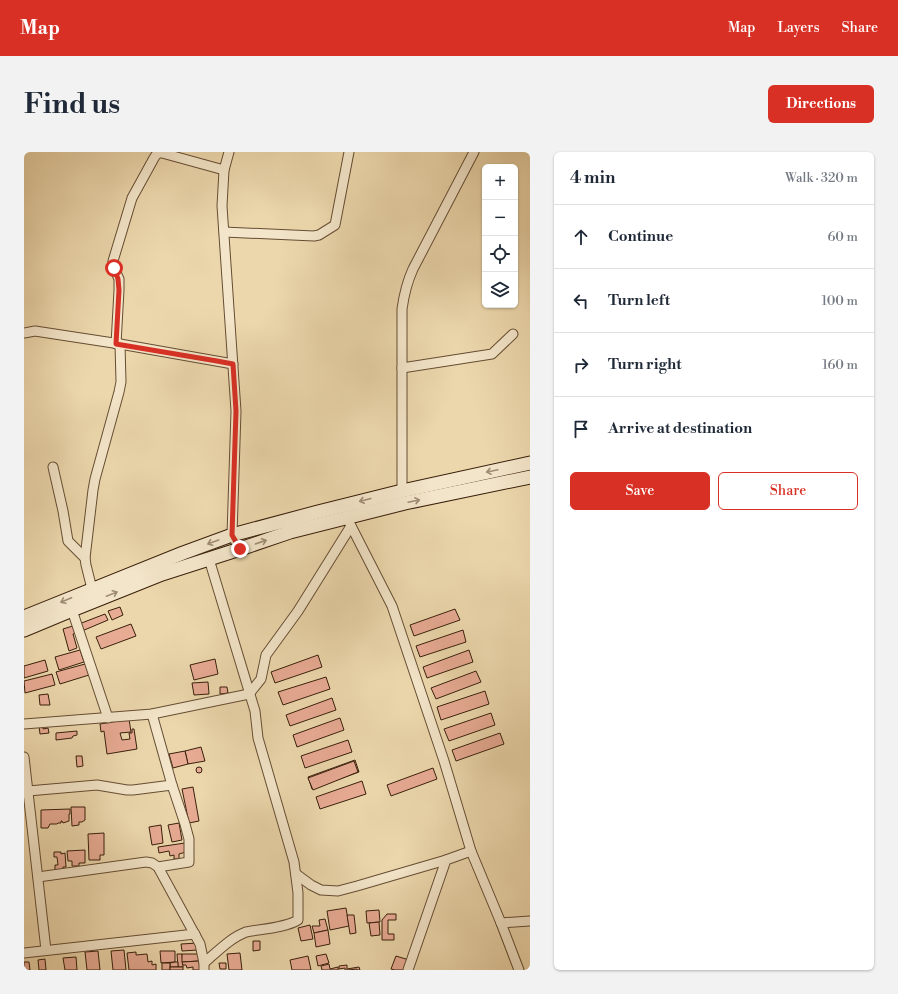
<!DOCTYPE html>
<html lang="en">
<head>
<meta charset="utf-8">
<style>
	body { margin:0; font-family:"Libre Bodoni",serif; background:#f2f2f3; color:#1f2937 }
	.controls { position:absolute; right:12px; top:12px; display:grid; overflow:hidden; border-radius:6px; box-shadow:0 1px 3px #0004 }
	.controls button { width:36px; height:36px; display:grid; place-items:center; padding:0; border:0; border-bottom:1px solid #e0e1e3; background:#fff; color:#1f2937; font:20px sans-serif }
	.stop { position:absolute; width:12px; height:12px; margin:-9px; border:3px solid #d93025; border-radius:50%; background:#fff }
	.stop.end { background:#d93025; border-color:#fff; box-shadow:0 1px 4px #0008 }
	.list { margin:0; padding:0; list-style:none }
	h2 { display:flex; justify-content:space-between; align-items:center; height:52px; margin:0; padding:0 16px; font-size:17px }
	h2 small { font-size:13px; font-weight:400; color:#747a83 }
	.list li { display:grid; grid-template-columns:26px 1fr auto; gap:12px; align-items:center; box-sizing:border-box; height:64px; padding:0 16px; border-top:1px solid #e0e1e3 }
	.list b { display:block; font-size:15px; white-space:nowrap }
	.list em { font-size:13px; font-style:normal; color:#747a83 }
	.actions { display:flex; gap:8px; padding:12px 16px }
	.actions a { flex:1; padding:9px 0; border:1px solid #d93025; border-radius:6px; text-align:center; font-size:14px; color:#d93025 }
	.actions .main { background:#d93025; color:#fff }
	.icon { flex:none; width:22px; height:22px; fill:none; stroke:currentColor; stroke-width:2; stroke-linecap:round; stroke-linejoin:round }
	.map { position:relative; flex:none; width:506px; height:818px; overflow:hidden; border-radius:6px }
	header { display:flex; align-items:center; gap:24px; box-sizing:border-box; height:56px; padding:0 20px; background:#d93025; color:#fff }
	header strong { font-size:19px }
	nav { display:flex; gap:22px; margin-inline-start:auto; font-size:14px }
	.intro { display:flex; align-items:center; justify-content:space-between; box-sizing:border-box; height:96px; padding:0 24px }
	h1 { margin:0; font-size:28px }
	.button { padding:10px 18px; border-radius:6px; background:#d93025; color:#fff; font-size:14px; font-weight:700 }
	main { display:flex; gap:24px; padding:0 24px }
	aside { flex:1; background:#fff; border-radius:6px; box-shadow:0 1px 3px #0004 }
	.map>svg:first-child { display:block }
	.building { fill:#e8ab94; stroke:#381f0b }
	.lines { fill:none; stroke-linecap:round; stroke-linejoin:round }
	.minor-casing { stroke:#654d33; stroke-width:11 }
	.secondary-casing { stroke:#381f0b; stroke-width:15 }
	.minor { stroke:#f3e5c9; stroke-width:9 }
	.secondary { stroke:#f3e5c9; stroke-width:13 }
	.oneway { stroke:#9f8c74 }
	.route { stroke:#d93025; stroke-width:5 }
</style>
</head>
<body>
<header>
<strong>Map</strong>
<nav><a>Map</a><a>Layers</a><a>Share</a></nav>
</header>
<div class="intro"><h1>Find us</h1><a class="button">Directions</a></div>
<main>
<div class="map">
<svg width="506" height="818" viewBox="0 0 506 818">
	<rect width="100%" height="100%" fill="#ecd7ac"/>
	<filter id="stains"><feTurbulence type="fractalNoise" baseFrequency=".005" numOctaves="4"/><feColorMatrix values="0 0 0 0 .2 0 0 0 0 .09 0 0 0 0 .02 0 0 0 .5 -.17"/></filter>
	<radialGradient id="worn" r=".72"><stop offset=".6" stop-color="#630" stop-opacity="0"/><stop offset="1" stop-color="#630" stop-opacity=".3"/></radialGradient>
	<!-- building -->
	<g class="building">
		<path d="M96 455 99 463 88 468 84 459Z"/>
		<path d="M431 457 436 468 390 484 386 473Z"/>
		<path d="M81 462 84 468 58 479 55 472Z"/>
		<path d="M107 472 112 484 77 497 72 485Z"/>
		<path d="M52 473 54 480 49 482 53 496 45 499 39 477Z"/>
		<path d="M439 478 442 490 396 505 392 494Z"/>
		<path d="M56 498 60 510 35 518 31 505Z"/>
		<path d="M445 498 449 510 403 526 399 515Z"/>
		<path d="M294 503 298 515 251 531 247 520Z"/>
		<path d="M191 507 194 522 170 528 166 513Z"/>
		<path d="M21 508 24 519 0 526V514Z"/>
		<path d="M61 512 65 523 36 532 32 520Z"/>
		<path d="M452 519 457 530 412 547 407 536Z"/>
		<path d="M28 522 31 533 1 541 0 529Z"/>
		<path d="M302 525 306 537 259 553 254 540Z"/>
		<path d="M184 530 185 542 170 543 168 531Z"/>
		<path d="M196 535H203L204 541 196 542Z"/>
		<path d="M461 539 465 552 417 568 413 555Z"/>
		<path d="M24 542 26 553H16L15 543Z"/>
		<path d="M308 546 312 558 266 574 262 563Z"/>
		<path d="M467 561 471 573 425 589 420 577Z"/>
		<path d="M316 566 320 578 273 595 269 583Z"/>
		<path d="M105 567 107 580 96 581 98 588 106 587 105 581H108V577H110L113 597 83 602 80 579 77 580 76 572Z"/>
		<path d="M15 574H19V577L24 576 25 581 16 582Z"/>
		<path d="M53 579V583L49 584 48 586 32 588V581Z"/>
		<path d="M476 581 480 592 432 609 428 598Z"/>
		<path d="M324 588 328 600 281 616 277 604Z"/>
		<path d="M177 595 181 609 164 612 161 599Z"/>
		<path d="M161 599 164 612 149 616 145 602Z"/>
		<path d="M52 604H58L59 614 53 615Z"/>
		<path d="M331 608 335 620 288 637 284 625Z"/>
		<path d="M330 609 334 620 289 638 284 626Z"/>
		<circle cx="175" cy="618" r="3"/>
		<path d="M409 616 413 627 367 644 363 633Z"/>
		<path d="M338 629 342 642 296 657 292 645Z"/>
		<path d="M169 635 175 669 165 671 158 637Z"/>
		<path d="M47 655H61V668L58 670H55V673L48 674Z"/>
		<path d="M46 657V662H45V669L39 671 38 669H37V671H34L33 672H26L24 676H17V658Z"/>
		<path d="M155 671 158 688 148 690 144 673Z"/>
		<path d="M137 673 139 691 128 693 125 675Z"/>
		<path d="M80 681V703H76V708H65L64 682Z"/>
		<path d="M161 691 162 700 155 702V707H150V703L146 704 145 699 135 701 134 695Z"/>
		<path d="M61 698V711H55V714H48V709H44L43 699Z"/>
		<path d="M30 700H37V702L41 701 42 715H39V718H31V713H34L33 705H30Z"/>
		<path d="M322 756 325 774 306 778 303 759Z"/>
		<path d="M355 758 356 770 343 771 342 759Z"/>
		<path d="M363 762H372V768H364V782H370V788H358V768Z"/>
		<path d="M323 763H330L332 781 326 782Z"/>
		<path d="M301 767 304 778 290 781 288 774H296L295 768Z"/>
		<path d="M355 770 356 783 347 784 345 771Z"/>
		<path d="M286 773 289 787 277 789 274 776Z"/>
		<path d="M304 778 306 792 292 795 290 781Z"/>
		<path d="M229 789H236V798L229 799Z"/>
		<path d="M174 791V798L158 799 157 792Z"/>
		<path d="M100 798 102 818H89L87 799Z"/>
		<path d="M74 799 76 818H63L61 800Z"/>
		<path d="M136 799H151V810L137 811Z"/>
		<path d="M112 800V803L123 802 124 810 128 809V813L132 812V818H105L103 801Z"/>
		<path d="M216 801 218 818H205L203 802Z"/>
		<path d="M153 802H158L159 815H154Z"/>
		<path d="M158 802H175V809L158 810Z"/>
		<path d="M302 802 305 811 294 814 292 804Z"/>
		<path d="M284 804 287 818H268L266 808Z"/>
		<path d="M372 804 385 808 381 818H371L367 817Z"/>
		<path d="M52 805 53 818H41L39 806Z"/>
		<path d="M21 807 22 818H15L14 808Z"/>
		<path d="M175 809 176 818H169V815L163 816 162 813H159L158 810Z"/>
		<path d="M0 810H5L6 818H0Z"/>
		<path d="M151 810H154V815H146V811Z"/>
		<rect x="138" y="811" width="8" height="7"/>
		<path d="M195 811H202V817H196Z"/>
		<path d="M305 812 306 817 314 815V818H298L297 814Z"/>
		<path d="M323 813V817L335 815 336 818H333V817L324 818H321V816L315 817V814Z"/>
		<rect x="146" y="815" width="13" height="3"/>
	</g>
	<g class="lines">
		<defs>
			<g id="minor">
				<path d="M205 0 200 18 198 54 212 259 208 383 216 397"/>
				<path d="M134 1H138L200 18"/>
				<path d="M200 80 290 84 295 83 311 73 325 0"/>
				<path d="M0 181 11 179 96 192 209 212"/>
				<path d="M92 192 95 138V127L90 116 89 109 108 46 130 6 134 0"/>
				<path d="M378 216 468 202 489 182"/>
				<path d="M29 315 39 359 44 389 61 406"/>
				<path d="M378 339V157C380 143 383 130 389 117L450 0"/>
				<path d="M323 366 368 454 420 609 447 699 477 771 495 818"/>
				<path d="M68 437 62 413 61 406 69 338 71 327 95 240 97 230 96 192"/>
				<path d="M48 458 84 566"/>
				<path d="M128 562 148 633 161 672 165 687V710L134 715"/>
				<path d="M0 572 128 562 225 542 237 527 242 503 274 459 327 374"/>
				<path d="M0 605 22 798"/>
				<path d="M4 639 73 633 103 638H109L148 633"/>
				<path d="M272 722 287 733 297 738 314 739 333 734 422 708"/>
				<path d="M14 725 122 710 128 711 134 715 176 792 180 811V818"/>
				<path d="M477 771 506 769"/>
				<path d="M0 801 171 782"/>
				<path d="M180 811C193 800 206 786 222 780 237 777 261 776 274 768V741L270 710 234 586 231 559 185 407"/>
				<path d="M384 818 422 708 447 699"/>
			</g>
			<g id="secondary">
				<path d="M0 465 159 401 208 383 294 360 378 339 506 311"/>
				<path d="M0 478 48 458 138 422 216 397 266 380 381 351 506 325"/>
			</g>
		</defs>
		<!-- minor casing -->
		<use href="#minor" class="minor-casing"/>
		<!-- secondary casing -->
		<use href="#secondary" class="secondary-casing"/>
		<!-- minor -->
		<use href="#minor" class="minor"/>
		<!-- secondary -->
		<use href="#secondary" class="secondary"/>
	</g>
	<!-- one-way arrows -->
	<defs><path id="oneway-shaft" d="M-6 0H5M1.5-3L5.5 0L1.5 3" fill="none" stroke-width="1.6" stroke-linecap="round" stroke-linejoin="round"/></defs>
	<g class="oneway">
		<use href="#oneway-shaft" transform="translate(468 319) rotate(168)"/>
		<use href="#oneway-shaft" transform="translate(341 348) rotate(166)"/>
		<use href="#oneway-shaft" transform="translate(390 349) rotate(-12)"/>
		<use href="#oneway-shaft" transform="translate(189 390) rotate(160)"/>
		<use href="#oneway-shaft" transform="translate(237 390) rotate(-19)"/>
		<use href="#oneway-shaft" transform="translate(88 442) rotate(-22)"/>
		<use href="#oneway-shaft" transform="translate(42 448) rotate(157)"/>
	</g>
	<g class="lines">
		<!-- route -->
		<path class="route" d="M90 116 94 127 95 138 92 192 193 209 209 212 212 259 208 383 216 397"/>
	</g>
	<rect width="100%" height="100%" filter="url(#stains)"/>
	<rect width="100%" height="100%" fill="url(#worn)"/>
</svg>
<div class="controls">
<button>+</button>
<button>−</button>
<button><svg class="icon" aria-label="locate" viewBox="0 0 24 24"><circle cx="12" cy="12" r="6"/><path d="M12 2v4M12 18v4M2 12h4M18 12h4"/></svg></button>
<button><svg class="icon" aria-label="layers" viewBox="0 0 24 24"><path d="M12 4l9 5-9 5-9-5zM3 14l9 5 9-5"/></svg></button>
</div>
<div class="stop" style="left:90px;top:116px"></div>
<div class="stop end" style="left:216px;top:397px"></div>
</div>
<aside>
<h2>4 min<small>Walk · 320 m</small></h2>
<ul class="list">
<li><svg class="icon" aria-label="ahead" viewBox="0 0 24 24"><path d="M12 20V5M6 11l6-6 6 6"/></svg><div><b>Continue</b></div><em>60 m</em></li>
<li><svg class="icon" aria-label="left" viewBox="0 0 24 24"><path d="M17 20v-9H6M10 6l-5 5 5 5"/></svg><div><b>Turn left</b></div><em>100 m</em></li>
<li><svg class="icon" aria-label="right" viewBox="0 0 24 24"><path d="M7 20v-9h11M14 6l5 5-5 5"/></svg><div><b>Turn right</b></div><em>160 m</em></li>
<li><svg class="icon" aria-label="arrive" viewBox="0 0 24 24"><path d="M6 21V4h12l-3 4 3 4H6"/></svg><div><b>Arrive at destination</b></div></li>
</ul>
<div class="actions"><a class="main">Save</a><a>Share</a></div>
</aside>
</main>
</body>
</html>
